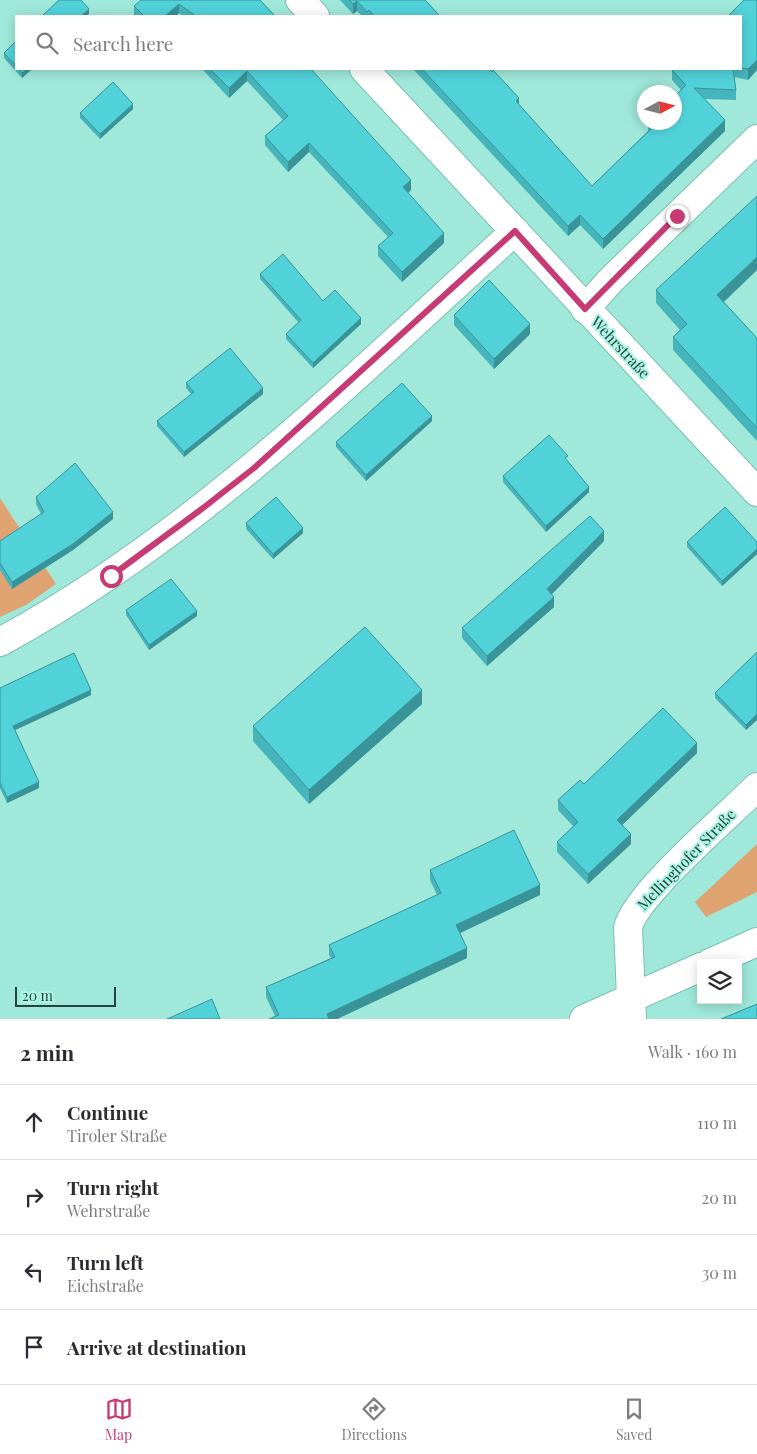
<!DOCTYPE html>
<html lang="en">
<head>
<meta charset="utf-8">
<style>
	body { margin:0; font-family:"Playfair Display",serif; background:#f7f7f7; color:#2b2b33 }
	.controls { position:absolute; right:15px; bottom:15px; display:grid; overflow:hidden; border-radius:0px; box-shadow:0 2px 12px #0003 }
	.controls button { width:45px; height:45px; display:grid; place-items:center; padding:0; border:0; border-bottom:1px solid #e1e1e2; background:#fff; color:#2b2b33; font:25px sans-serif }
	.compass { position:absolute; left:637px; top:85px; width:45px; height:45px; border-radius:50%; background:#fff; box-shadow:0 2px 12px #0003; rotate:83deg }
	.scale { position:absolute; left:15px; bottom:12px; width:101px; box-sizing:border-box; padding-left:5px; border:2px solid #25433d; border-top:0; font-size:14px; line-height:18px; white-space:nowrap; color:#25433d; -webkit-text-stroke:4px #adf6e7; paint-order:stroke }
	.stop { position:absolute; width:15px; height:15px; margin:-11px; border:4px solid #c63b73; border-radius:50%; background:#fff }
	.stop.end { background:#c63b73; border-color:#fff; box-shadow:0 1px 5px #0008 }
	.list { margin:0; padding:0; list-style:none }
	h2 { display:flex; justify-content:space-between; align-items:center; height:65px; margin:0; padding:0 20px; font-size:21px }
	h2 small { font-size:16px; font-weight:400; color:#7c7c81 }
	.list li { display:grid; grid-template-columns:32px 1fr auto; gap:15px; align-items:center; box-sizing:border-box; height:75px; padding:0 20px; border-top:1px solid #e1e1e2 }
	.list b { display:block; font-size:19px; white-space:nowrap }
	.list p { margin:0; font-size:16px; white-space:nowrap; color:#7c7c81 }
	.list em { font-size:16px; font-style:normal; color:#7c7c81 }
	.icon { flex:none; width:28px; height:28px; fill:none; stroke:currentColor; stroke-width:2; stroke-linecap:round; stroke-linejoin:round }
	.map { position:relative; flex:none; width:757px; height:1019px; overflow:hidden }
	.search { position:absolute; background:#fff; box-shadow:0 2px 12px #0003; left:15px; right:15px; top:15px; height:55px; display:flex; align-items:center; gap:12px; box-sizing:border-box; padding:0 18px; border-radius:0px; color:#7c7c81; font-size:19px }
	.sheet { height:365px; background:#fff }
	nav { display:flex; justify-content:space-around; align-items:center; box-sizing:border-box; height:70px; border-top:1px solid #e1e1e2; background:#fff; font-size:14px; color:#7c7c81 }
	nav a { display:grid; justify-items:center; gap:2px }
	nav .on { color:#c63b73 }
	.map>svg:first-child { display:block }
	.green { fill:#dfa372 }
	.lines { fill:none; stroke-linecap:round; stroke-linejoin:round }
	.street-casing { stroke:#78c0b2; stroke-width:30 }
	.secondary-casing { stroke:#78c0b2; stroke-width:30 }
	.street { stroke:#fff; stroke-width:28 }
	.secondary { stroke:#fff; stroke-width:28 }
	.wall { fill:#46b5bb }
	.shaded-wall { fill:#399398 }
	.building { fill:#51d2d9; stroke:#399398 }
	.route { stroke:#c63b73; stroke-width:6 }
	.labels { text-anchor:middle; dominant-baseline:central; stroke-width:4; stroke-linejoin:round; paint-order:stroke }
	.street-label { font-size:15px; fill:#25433d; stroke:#adf6e7 }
</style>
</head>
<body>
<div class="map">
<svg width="757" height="1019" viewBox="0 0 757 1019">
	<rect width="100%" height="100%" fill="#a0e9da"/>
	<!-- green -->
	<g class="green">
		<path d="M0 498 56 584 26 605 0 617Z"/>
		<path d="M757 844V892L706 917 695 902Z"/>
	</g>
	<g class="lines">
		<defs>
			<g id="street">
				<path d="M585 309 611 280 757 139"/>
				<path d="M0 642C195 536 352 379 515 231"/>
				<path d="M632 1019 628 928C634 896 730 814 757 787"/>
			</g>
			<g id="secondary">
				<path d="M300 0 315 16"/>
				<path d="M364 69 757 492"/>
				<path d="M710 963 757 942"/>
				<path d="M584 1019 701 967"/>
			</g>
		</defs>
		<!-- street casing -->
		<use href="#street" class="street-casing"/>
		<!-- secondary casing -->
		<use href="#secondary" class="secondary-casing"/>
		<!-- street -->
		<use href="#street" class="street"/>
		<!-- secondary -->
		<use href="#secondary" class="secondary"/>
	</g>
	<!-- wall -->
	<g class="wall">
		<path d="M260 0 275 16H183L179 13 176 16H134V6Z"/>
		<path d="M340 0H425L440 16H362L357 11 353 14Z"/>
		<path d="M757 0V70L748 80 734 77 736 90V100L704 99 725 131 603 249 580 225 568 236 413 69H489L519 105 592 186 648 131V122L681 90 672 80V70L674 69H741V16Z"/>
		<path d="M16 41V69H32L22 78 4 58V53Z"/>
		<path d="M204 69H311L411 190 408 193 444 243 402 282 378 256V246L388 237 309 152 288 172 265 145V136L283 120 247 81 229 98 204 71Z"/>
		<path d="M133 109 100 139 80 118V113Z"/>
		<path d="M757 270 724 302 757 338V441L673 350V337L680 330 656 303V290Z"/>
		<path d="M260 274 323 301 361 324 313 368 286 339V334L299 323 260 279Z"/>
		<path d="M454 315 530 334 494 369 454 325Z"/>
		<path d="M186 383 263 394 184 457 157 426V421L191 394 186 388Z"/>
		<path d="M432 421 366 481 336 447V442Z"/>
		<path d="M568 461 589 492 546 532 503 482V476Z"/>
		<path d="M36 497 113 519 73 550 12 589 0 570V541L41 514 36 504Z"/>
		<path d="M246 523 303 533 273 559 246 529Z"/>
		<path d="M604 541 552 594 554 607 487 666 462 638V628Z"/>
		<path d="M687 542H757V554L722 586 687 547Z"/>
		<path d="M126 610 197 616 149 650 126 615Z"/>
		<path d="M757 652V720L746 730 715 698V693Z"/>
		<path d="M0 688 91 695 15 730 39 788 7 803 0 788Z"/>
		<path d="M422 704 309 804 253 741V726Z"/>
		<path d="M697 753 622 825 631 844 588 884 557 852V842L573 826 558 810V800L584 784Z"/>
		<path d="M430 870 540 895 460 933 467 958 337 1019H269L275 1016 266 997V987L331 958 329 955V945L437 895 430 880Z"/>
	</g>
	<!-- shaded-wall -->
	<g class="shaded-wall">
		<path d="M357 1V11L353 14V4Z"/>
		<path d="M179 4V13L176 16H165Z"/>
		<path d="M89 9V14L87 16H81Z"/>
		<path d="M757 60V70L748 80V69Z"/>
		<path d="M27 69H32L22 78V73Z"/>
		<path d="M247 71V81L229 98V88Z"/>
		<path d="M519 98V108L516 101Z"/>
		<path d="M133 104V109L100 139V134Z"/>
		<path d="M725 120V131L603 249V239Z"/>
		<path d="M309 143V152L288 172V162Z"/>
		<path d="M411 180V190L403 197V187Z"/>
		<path d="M580 215V225L568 236V226Z"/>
		<path d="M444 233V243L402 282V272Z"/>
		<path d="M757 257V270L717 308V295Z"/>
		<path d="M361 318V324L313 368V363Z"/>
		<path d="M530 324V334L494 369V359Z"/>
		<path d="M263 388V394L184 457V452Z"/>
		<path d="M432 416V421L366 481V475Z"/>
		<path d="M589 487V492L546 532V526Z"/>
		<path d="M113 512V519L73 550 12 589V582Z"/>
		<path d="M303 528V533L273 559V554Z"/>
		<path d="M604 531V541L547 599V589Z"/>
		<path d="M757 549V554L722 586V581Z"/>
		<path d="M554 597V607L487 666V656Z"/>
		<path d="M197 611V616L149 650V645Z"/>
		<path d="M91 690V695L13 731V726Z"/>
		<path d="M422 690V704L309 804V790Z"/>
		<path d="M757 714V720L746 730V725Z"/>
		<path d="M697 743V753L617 830V820Z"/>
		<path d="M39 782V788L7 803V797Z"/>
		<path d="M631 834V844L588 884V874Z"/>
		<path d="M540 885V895L456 935V925Z"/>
		<path d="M467 948V958L337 1019H327V1014Z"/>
	</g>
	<!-- building -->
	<g class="building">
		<path d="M59 0H81L89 9 81 16H42Z"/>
		<path d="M141 0H260L275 16H196L179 4 165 16H144L134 6Z"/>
		<path d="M349 0H425L440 16H374L369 10 367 12 357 1 353 4Z"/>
		<path d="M744 0H757V60L748 69 741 68V16H728Z"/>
		<path d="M16 41V66L4 53Z"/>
		<path d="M19 69H27L22 73Z"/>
		<path d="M210 69H311L411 180 403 187 444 233 402 272 378 246 393 233 309 143 288 162 265 136 288 116 247 71 229 88Z"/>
		<path d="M422 69H489L492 72 493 70 519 98 516 101 592 186 653 127 648 122H674V97L686 85 672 70 674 69H733L736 90 694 88 725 120 603 239 580 215 568 226Z"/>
		<path d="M113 82 133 104 100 134 80 113Z"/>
		<path d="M757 196V257L717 295 757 338V428L673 337 687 324 656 290Z"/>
		<path d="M283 254 323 301 335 290 361 318 313 363 286 334 301 320 260 274Z"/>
		<path d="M489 280 530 324 494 359 454 315Z"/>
		<path d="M230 348 263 388 184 452 157 421 194 392 186 383Z"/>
		<path d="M402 383 432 416 366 475 336 442Z"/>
		<path d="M549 435 568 456 565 458 589 487 546 526 503 476Z"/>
		<path d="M75 463 113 512 73 544 12 582 0 563V541L44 512 36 497Z"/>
		<path d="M276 497 303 528 273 554 246 523Z"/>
		<path d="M725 507 757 542V549L722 581 687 542Z"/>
		<path d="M590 516 604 531 547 589 554 597 487 656 462 628Z"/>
		<path d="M171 579 197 611 149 645 126 610Z"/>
		<path d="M365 627 422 690 309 790 253 726Z"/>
		<path d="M757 652V714L746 725 715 693Z"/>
		<path d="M74 653 91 690 13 726 39 782 7 797 0 783V688Z"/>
		<path d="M663 708 697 743 617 820 631 834 588 874 557 842 578 822 558 800 580 780 584 784Z"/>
		<path d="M514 830 540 885 456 925 467 948 327 1014 329 1019H269L279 1015 266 987 335 957 329 945 441 893 430 870Z"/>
		<path d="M212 999 220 1019H167Z"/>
		<path d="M757 1004V1019H721Z"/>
	</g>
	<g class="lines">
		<!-- route -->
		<path class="route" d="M111 576 203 508 254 468 515 231 585 309 677 216"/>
	</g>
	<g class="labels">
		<!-- street labels -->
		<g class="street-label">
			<text transform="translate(621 347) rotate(47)">Wehrstraße</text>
			<text transform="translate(686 859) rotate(-46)">Mellinghofer Straße</text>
		</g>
	</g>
</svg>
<div class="controls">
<button><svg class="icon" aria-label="layers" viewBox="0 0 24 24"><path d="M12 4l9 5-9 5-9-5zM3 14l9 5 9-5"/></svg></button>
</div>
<svg class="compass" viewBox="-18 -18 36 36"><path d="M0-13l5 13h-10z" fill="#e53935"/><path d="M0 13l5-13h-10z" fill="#7c7c81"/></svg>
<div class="scale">20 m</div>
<div class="stop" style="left:111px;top:576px"></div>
<div class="stop end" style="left:677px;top:216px"></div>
<div class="search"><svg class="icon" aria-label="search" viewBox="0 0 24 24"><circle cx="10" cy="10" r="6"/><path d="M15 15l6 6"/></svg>Search here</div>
</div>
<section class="sheet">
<h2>2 min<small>Walk · 160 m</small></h2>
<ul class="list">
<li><svg class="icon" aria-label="ahead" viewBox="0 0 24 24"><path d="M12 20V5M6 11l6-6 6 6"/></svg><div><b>Continue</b><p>Tiroler Straße</p></div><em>110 m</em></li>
<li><svg class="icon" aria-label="right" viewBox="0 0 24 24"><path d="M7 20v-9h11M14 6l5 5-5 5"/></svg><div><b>Turn right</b><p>Wehrstraße</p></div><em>20 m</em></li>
<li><svg class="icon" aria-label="left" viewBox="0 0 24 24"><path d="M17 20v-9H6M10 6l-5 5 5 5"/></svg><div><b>Turn left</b><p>Eichstraße</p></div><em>30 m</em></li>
<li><svg class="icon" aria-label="arrive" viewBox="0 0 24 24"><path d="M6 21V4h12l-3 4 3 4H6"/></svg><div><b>Arrive at destination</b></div></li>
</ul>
</section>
<nav>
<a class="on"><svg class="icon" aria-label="map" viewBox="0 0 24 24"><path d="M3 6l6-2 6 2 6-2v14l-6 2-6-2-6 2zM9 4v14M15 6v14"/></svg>Map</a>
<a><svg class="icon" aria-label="directions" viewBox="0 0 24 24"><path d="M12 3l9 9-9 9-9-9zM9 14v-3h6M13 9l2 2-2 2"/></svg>Directions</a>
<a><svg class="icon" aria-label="saved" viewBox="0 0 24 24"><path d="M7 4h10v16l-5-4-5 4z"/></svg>Saved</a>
</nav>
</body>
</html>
